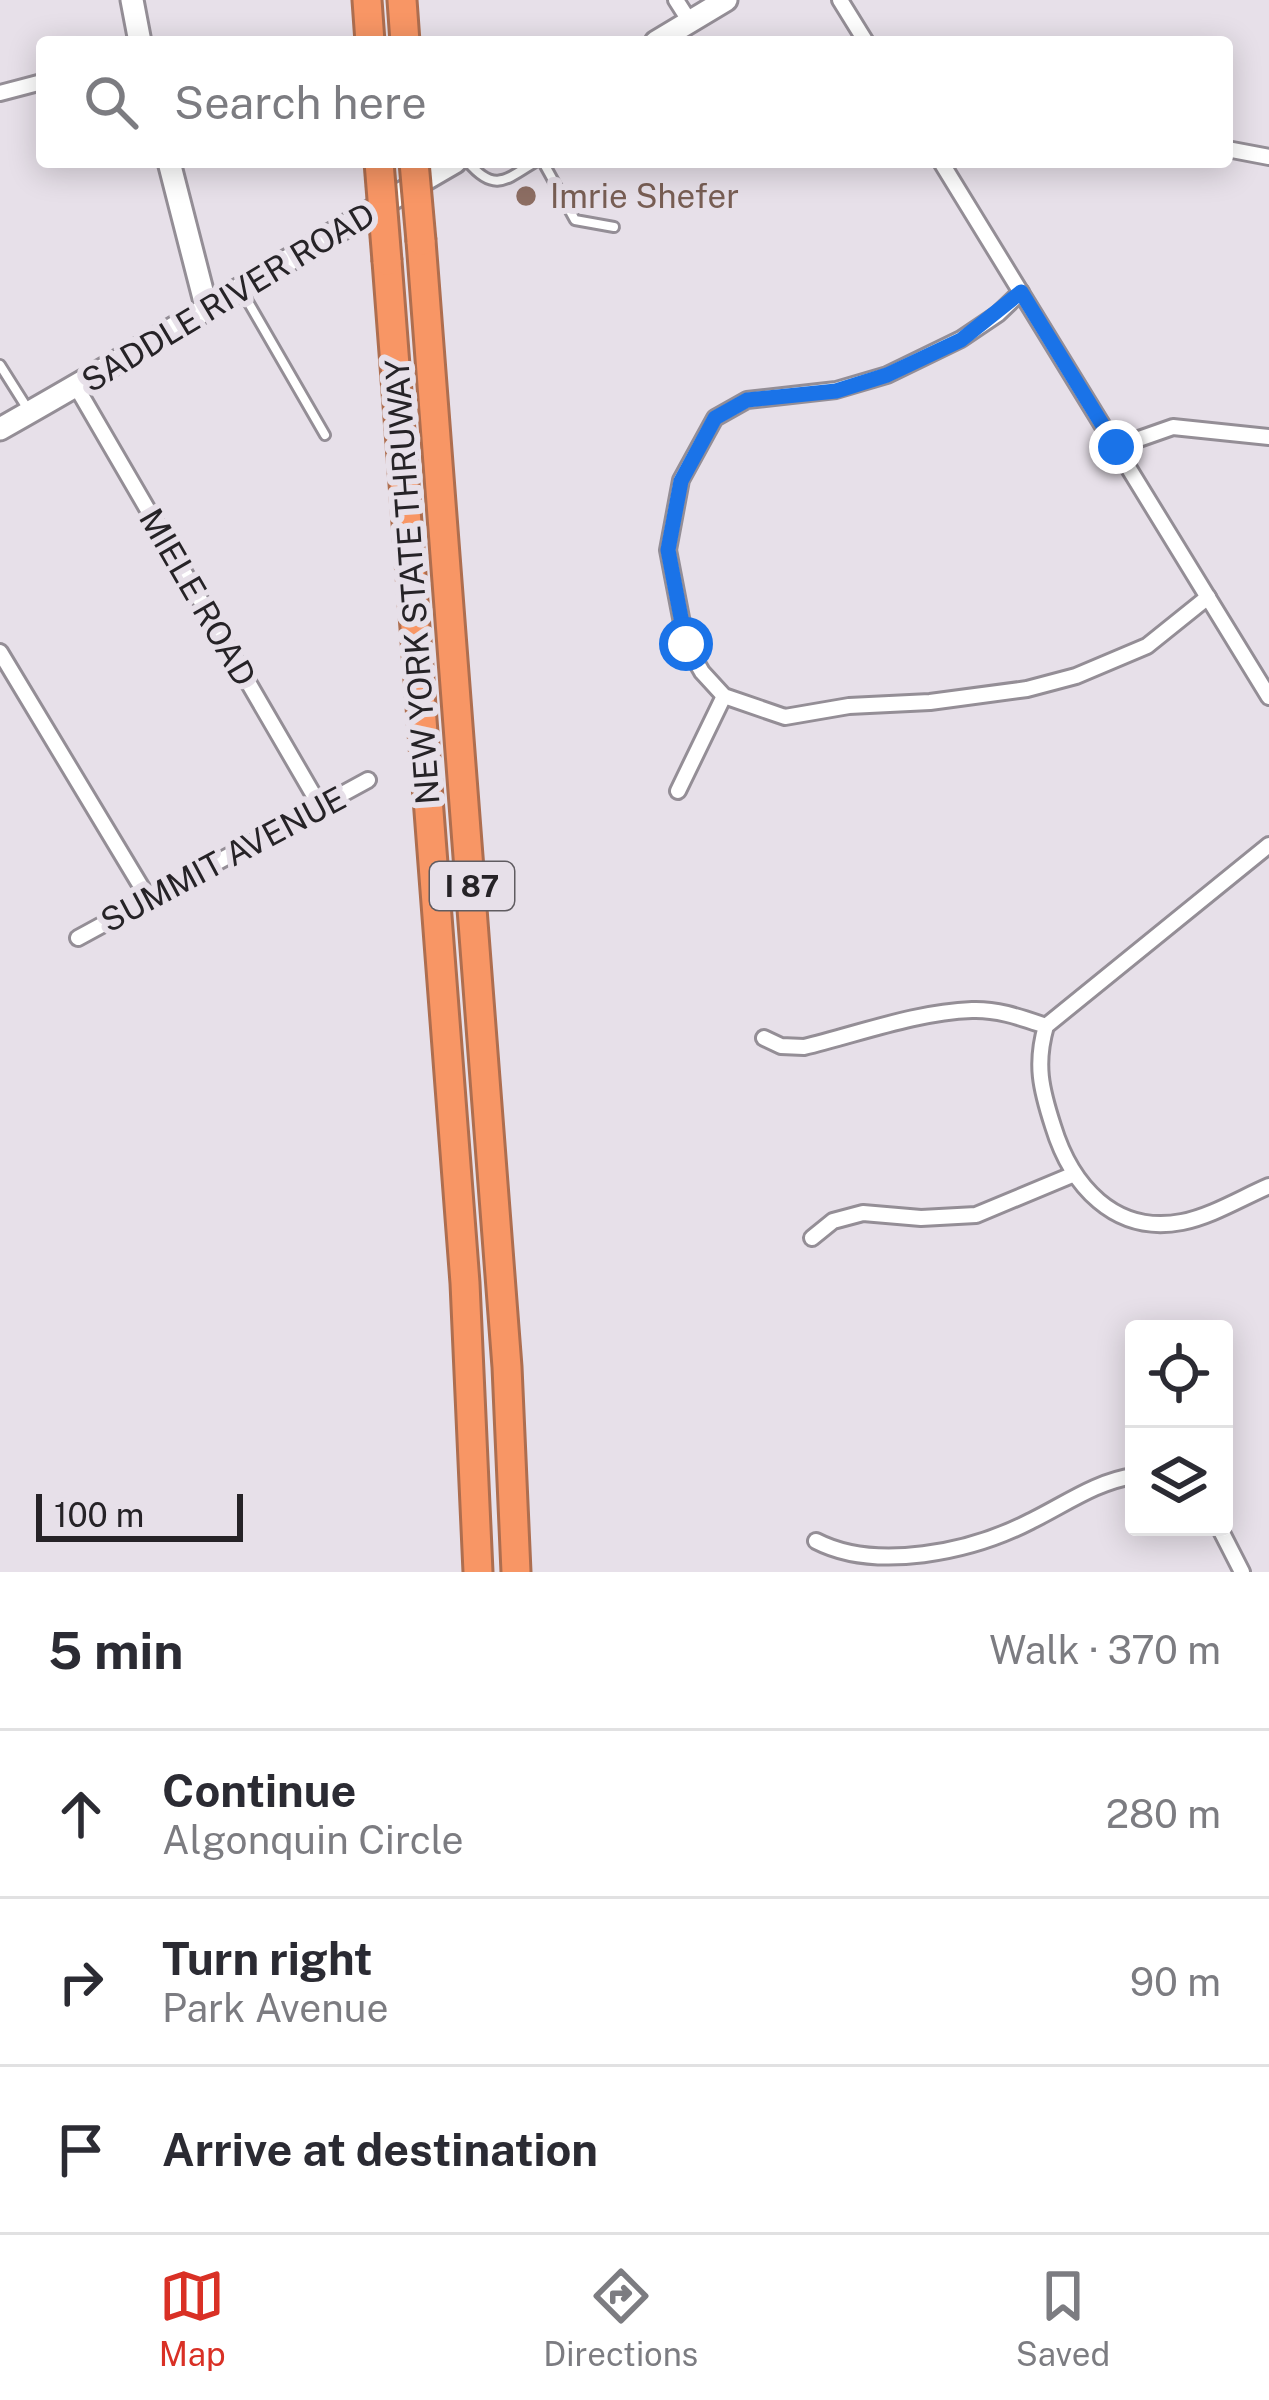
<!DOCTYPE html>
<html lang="en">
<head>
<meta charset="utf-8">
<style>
	body { margin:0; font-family:"Public Sans",sans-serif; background:#f2f2f3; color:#2b2b33 }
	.controls { position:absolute; right:36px; bottom:36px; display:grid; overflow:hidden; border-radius:12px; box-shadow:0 6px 30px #0003 }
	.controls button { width:108px; height:108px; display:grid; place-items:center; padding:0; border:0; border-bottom:3px solid #e1e1e2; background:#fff; color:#2b2b33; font:60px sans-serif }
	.scale { position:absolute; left:36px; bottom:30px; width:207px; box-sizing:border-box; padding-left:12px; border:6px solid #262327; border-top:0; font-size:33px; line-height:42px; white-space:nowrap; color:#262327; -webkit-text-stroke:9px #e7e0e9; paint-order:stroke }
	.stop { position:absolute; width:36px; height:36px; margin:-27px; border:9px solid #1a73e8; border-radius:50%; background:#fff }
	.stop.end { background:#1a73e8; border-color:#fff; box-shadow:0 3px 12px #0008 }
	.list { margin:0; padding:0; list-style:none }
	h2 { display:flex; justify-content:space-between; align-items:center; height:156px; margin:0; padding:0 48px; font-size:51px }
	h2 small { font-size:39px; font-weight:400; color:#7c7c81 }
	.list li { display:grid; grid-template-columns:78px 1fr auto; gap:36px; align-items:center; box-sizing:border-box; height:168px; padding:0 48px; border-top:3px solid #e1e1e2 }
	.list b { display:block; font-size:45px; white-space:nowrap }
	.list p { margin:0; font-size:39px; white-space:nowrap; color:#7c7c81 }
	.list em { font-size:39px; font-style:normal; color:#7c7c81 }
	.icon { flex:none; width:66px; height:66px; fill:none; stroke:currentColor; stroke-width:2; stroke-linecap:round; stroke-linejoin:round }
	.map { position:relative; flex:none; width:1269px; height:1572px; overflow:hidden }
	.search { position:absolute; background:#fff; box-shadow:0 6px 30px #0003; left:36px; right:36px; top:36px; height:132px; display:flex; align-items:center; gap:30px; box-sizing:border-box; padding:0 42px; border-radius:12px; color:#7c7c81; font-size:45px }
	.sheet { height:660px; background:#fff }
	nav { display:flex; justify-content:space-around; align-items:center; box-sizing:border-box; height:168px; border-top:3px solid #e1e1e2; background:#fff; font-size:33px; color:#7c7c81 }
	nav a { display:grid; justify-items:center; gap:6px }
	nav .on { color:#d93025 }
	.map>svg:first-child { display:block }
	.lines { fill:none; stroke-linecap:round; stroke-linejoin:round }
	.lane-casing { stroke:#948e96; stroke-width:14 }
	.street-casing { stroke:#948e96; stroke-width:20 }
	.secondary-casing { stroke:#948e96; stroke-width:27 }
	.highway-casing { stroke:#ae6e4f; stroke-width:33 }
	.lane { stroke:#fff; stroke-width:8 }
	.street { stroke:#fff; stroke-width:14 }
	.secondary { stroke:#fff; stroke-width:21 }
	.highway { stroke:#f89665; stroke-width:27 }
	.highway-bridge-casing { stroke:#ae6e4f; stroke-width:33; stroke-linecap:butt }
	.highway-bridge { stroke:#f89665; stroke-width:27 }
	.route { stroke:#1a73e8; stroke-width:15 }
	.education-dot { fill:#8d6e63; stroke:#e7e0e9; stroke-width:4.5 }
	.labels { text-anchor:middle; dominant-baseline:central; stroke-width:12; stroke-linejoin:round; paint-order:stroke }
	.shield { fill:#e7e0e9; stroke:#605c61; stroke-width:3 }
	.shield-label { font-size:30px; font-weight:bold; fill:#262327 }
	.education-label { font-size:33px; fill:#785e54; stroke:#e7e0e9; text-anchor:start }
	.street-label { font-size:33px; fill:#262327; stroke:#e7e0e9 }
</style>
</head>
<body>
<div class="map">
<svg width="1269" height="1572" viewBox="0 0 1269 1572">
	<rect width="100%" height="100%" fill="#e7e0e9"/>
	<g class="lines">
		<defs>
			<g id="lane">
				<path d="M468 162C494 193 506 180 535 162"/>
				<path d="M543 162 575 220 614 227"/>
				<path d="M243 293 325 435"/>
				<path d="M0 365 29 411"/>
			</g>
			<g id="street">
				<path d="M676 0 690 22"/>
				<path d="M840 0 866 42"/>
				<path d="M0 93 42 82"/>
				<path d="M1227 149 1269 157"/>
				<path d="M941 162 1269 697"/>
				<path d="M1021 292 998 314 961 339 887 375 836 390 747 400 715 418 681 480 668 550 686 644 702 672 724 696 785 717 849 706 930 702 1027 689 1076 676 1147 646 1208 597"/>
				<path d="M77 388 320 806"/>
				<path d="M1116 447 1173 427 1269 437"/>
				<path d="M0 652 148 898"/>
				<path d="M678 791 724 696"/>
				<path d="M1269 845 1046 1026C1035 1064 1041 1089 1053 1126 1071 1185 1114 1235 1182 1222 1212 1216 1241 1198 1269 1186"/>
				<path d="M78 938 368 780"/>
				<path d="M764 1038 781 1046 804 1047C858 1034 916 1012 972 1010 998 1009 1022 1018 1046 1026"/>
				<path d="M812 1238 833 1221 863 1213 921 1218 976 1215 1072 1175"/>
				<path d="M1219 1527 1242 1572"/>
				<path d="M816 1541C876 1572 971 1552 1031 1521 1064 1505 1097 1481 1134 1476"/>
			</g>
			<g id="secondary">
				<path d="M132 0 140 42"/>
				<path d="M656 42 726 0"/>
				<path d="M169 162 206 306"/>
				<path d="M0 429C153 343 303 250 455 162"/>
			</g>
			<g id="highway">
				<path d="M367 0 370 42"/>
				<path d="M402 0 405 42"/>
				<path d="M421 241 507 1367 516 1572"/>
				<path d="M387 261 465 1283 478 1572"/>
			</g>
		</defs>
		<!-- lane casing -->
		<use href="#lane" class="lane-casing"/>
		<!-- street casing -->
		<use href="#street" class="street-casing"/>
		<!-- secondary casing -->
		<use href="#secondary" class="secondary-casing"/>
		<!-- highway casing -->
		<use href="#highway" class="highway-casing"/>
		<!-- lane -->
		<use href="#lane" class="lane"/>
		<!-- street -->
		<use href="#street" class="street"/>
		<!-- secondary -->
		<use href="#secondary" class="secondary"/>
		<!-- highway -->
		<use href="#highway" class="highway"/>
		<defs>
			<g id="highway-bridge">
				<path d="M379 162 387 261"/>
				<path d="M414 162 421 241"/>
			</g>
		</defs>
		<!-- highway-bridge casing -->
		<use href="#highway-bridge" class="highway-bridge-casing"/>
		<!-- highway-bridge -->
		<use href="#highway-bridge" class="highway-bridge"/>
	</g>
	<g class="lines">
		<!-- route -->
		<path class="route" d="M686 644 668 550 681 481 715 418 747 400 836 391 887 375 961 340 1021 292 1116 447"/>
	</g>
	<!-- markers -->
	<circle class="education-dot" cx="526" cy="196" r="12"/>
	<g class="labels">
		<!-- shield labels -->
		<rect class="shield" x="430" y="862" width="84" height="48" rx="9"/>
		<g class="shield-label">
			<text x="472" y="886">I 87</text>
		</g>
		<!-- education labels -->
		<g class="education-label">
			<text x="550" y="196">Imrie Shefer</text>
		</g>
		<!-- street labels -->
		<g class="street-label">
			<text transform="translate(228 297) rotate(-31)">SADDLE RIVER ROAD</text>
			<text transform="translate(412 582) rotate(-94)">NEW YORK STATE THRUWAY</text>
			<text transform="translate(198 597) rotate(60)">MIELE ROAD</text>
			<text transform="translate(223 859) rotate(-28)">SUMMIT AVENUE</text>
		</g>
	</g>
</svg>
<div class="controls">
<button><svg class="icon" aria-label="locate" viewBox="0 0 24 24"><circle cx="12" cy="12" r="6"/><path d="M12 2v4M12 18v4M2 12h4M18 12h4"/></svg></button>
<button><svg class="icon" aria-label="layers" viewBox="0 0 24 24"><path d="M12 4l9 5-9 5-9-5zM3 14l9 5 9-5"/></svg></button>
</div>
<div class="scale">100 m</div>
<div class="stop" style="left:686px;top:644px"></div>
<div class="stop end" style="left:1116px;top:447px"></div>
<div class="search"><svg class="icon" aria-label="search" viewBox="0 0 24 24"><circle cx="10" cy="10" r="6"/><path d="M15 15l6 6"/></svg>Search here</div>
</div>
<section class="sheet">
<h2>5 min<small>Walk · 370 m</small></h2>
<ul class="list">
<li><svg class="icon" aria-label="ahead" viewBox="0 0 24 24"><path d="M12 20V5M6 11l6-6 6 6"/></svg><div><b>Continue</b><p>Algonquin Circle</p></div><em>280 m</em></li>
<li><svg class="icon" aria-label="right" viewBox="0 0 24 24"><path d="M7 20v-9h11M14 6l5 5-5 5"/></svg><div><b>Turn right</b><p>Park Avenue</p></div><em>90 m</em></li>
<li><svg class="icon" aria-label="arrive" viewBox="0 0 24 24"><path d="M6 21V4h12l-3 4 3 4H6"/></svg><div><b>Arrive at destination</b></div></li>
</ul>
</section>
<nav>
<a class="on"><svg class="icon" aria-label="map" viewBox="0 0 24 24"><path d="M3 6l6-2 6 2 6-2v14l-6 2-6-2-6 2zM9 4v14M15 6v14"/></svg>Map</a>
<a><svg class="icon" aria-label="directions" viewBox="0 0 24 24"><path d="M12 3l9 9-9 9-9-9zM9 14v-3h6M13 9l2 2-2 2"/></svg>Directions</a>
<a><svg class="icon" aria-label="saved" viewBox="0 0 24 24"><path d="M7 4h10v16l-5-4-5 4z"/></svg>Saved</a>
</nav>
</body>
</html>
